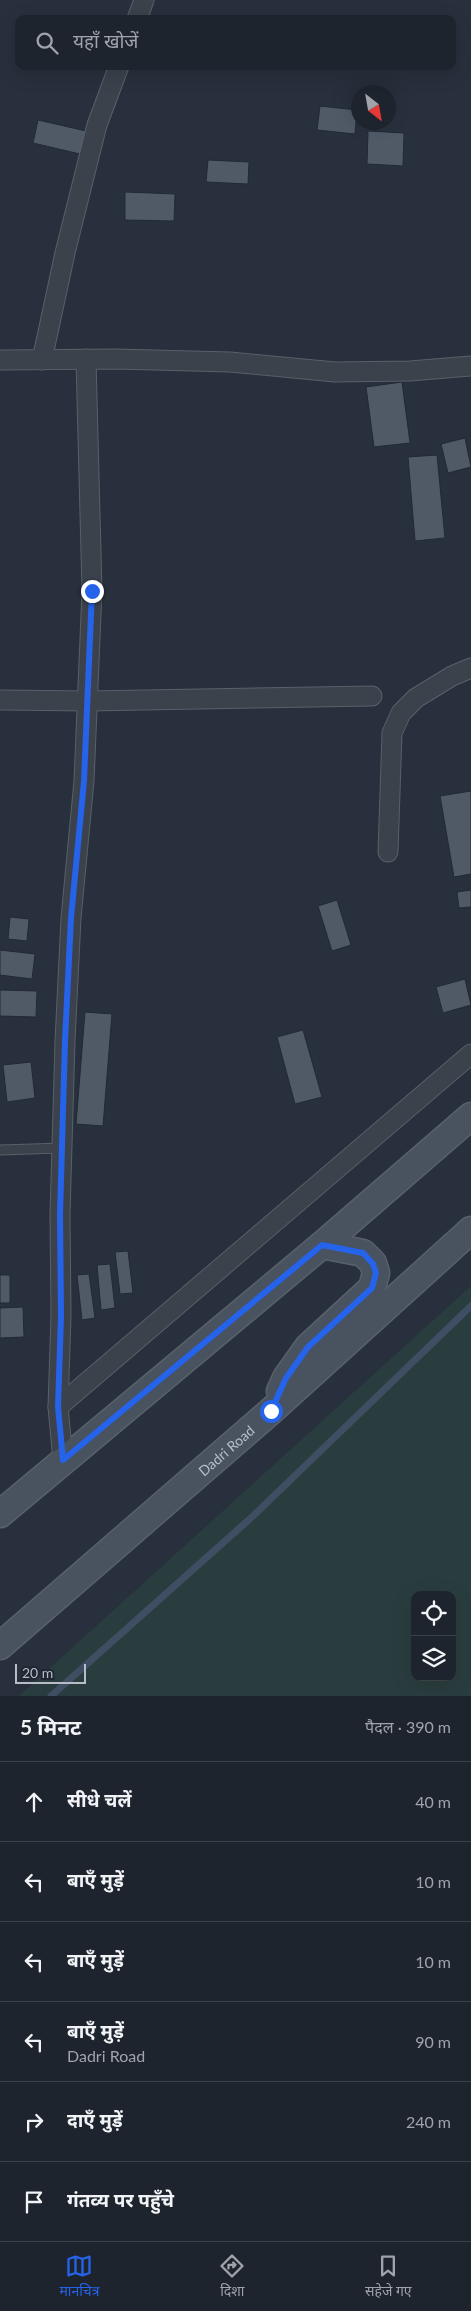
<!DOCTYPE html>
<html lang="hi">
<head>
<meta charset="utf-8">
<style>
	body { margin:0; font-family:Lato,"Noto Sans Devanagari",sans-serif; background:#2a3039; color:#f1f3f6 }
	.controls { position:absolute; right:15px; bottom:15px; display:grid; overflow:hidden; border-radius:10px; box-shadow:0 5px 20px #0002 }
	.controls button { width:45px; height:45px; display:grid; place-items:center; padding:0; border:0; border-bottom:1px solid #3b4149; background:#1d242d; color:#f1f3f6; font:25px sans-serif }
	.compass { position:absolute; left:351px; top:85px; width:45px; height:45px; border-radius:50%; background:#1d242d; box-shadow:0 5px 20px #0002; rotate:149deg }
	.scale { position:absolute; left:15px; bottom:12px; width:71px; box-sizing:border-box; padding-left:5px; border:2px solid #b7bdc7; border-top:0; font-size:14px; line-height:18px; white-space:nowrap; color:#b7bdc7; -webkit-text-stroke:4px #202732; paint-order:stroke }
	.stop { position:absolute; width:15px; height:15px; margin:-11px; border:4px solid #2563eb; border-radius:50%; background:#fff }
	.stop.end { background:#2563eb; border-color:#fff; box-shadow:0 1px 5px #0008 }
	.list { margin:0; padding:0; list-style:none }
	h2 { display:flex; justify-content:space-between; align-items:center; height:65px; margin:0; padding:0 20px; font-size:21px }
	h2 small { font-size:16px; font-weight:400; color:#a0a4aa }
	.list li { display:grid; grid-template-columns:32px 1fr auto; gap:15px; align-items:center; box-sizing:border-box; height:80px; padding:0 20px; border-top:1px solid #3b4149 }
	.list b { display:block; font-size:19px; white-space:nowrap }
	.list p { margin:0; font-size:16px; white-space:nowrap; color:#a0a4aa }
	.list em { font-size:16px; font-style:normal; color:#a0a4aa }
	.icon { flex:none; width:28px; height:28px; fill:none; stroke:currentColor; stroke-width:2; stroke-linecap:round; stroke-linejoin:round }
	.map { position:relative; flex:none; width:471px; height:1696px; overflow:hidden }
	.search { position:absolute; background:#1d242d; box-shadow:0 5px 20px #0002; left:15px; right:15px; top:15px; height:55px; display:flex; align-items:center; gap:12px; box-sizing:border-box; padding:0 18px; border-radius:10px; color:#a0a4aa; font-size:19px }
	.sheet { height:545px; background:#1d242d }
	nav { display:flex; justify-content:space-around; align-items:center; box-sizing:border-box; height:70px; border-top:1px solid #3b4149; background:#1d242d; font-size:14px; color:#a0a4aa }
	nav a { display:grid; justify-items:center; gap:2px }
	nav .on { color:#2563eb }
	.map>svg:first-child { display:block }
	.green { fill:#2a3d3e; fill-rule:evenodd }
	.lines { fill:none; stroke-linecap:round; stroke-linejoin:round }
	.stream { stroke:#3f4e63; stroke-width:7 }
	.building { fill:#505a67; stroke:#222934 }
	.lane-casing { stroke:#59606a; stroke-width:11 }
	.street-casing { stroke:#59606a; stroke-width:21 }
	.secondary-casing { stroke:#59606a; stroke-width:29 }
	.lane { stroke:#3b424c; stroke-width:9 }
	.street { stroke:#3b424c; stroke-width:19 }
	.secondary { stroke:#49525f; stroke-width:26 }
	.route { stroke:#2563eb; stroke-width:6 }
	.labels { text-anchor:middle; dominant-baseline:central; stroke-width:5; stroke-linejoin:round; paint-order:stroke }
	.street-label { font-size:14px; fill:#b7bdc7; stroke:#202732 }
</style>
</head>
<body>
<div class="map">
<svg width="471" height="1696" viewBox="0 0 471 1696">
	<rect width="100%" height="100%" fill="#27303c"/>
	<!-- green -->
	<path class="green" d="M471 1286V1696H19ZM415 1595H452V1677H415Z"/>
	<g class="lines">
		<!-- stream -->
		<path class="stream" d="M51 1696 252 1517 471 1306"/>
	</g>
	<!-- building -->
	<g class="building">
		<path d="M320 106 357 110 355 134 317 130Z"/>
		<path d="M38 120 86 131 80 154 33 143Z"/>
		<path d="M368 131 404 133 403 166 367 164Z"/>
		<path d="M208 160 249 162 248 184 206 182Z"/>
		<path d="M125 192 175 194 174 221 125 220Z"/>
		<path d="M402 382 410 443 374 447 366 387Z"/>
		<path d="M465 438 471 467 448 473 441 444Z"/>
		<path d="M437 455 445 538 415 541 408 457Z"/>
		<path d="M471 791V874L454 877 440 796Z"/>
		<path d="M471 890V907L459 908 457 892Z"/>
		<path d="M337 900 351 945 332 951 318 906Z"/>
		<path d="M10 917 29 919 27 941 8 939Z"/>
		<path d="M0 950 35 954 32 979 0 975Z"/>
		<path d="M465 979 471 1005 443 1013 436 987Z"/>
		<path d="M0 990 37 991 36 1017 0 1016Z"/>
		<path d="M85 1012 112 1014 103 1126 76 1124Z"/>
		<path d="M303 1030 322 1097 295 1104 277 1037Z"/>
		<path d="M31 1062 35 1098 7 1102 3 1065Z"/>
		<path d="M128 1251 133 1293 120 1294 115 1252Z"/>
		<path d="M110 1264 115 1308 101 1310 97 1265Z"/>
		<path d="M89 1274 95 1318 82 1320 77 1275Z"/>
		<rect x="0" y="1275" width="10" height="28"/>
		<path d="M23 1307 24 1337 0 1338V1308Z"/>
	</g>
	<g class="lines">
		<defs>
			<path id="lane" d="M0 1150 62 1148"/>
			<g id="street">
				<path d="M137 19 144 0"/>
				<path d="M0 360 115 359 230 362 335 372 410 371 471 366"/>
				<path d="M42 360 65 253 97 125 119 66"/>
				<path d="M0 700 88 701 372 696"/>
				<path d="M388 852 392 733 401 713 416 698 452 676 471 668"/>
				<path d="M58 1407 471 1054"/>
				<path d="M63 1460 58 1407 61 1316 60 1215 65 1041 71 918 84 781 92 591 86 359"/>
			</g>
			<g id="secondary">
				<path d="M280 1391 286 1378 308 1347 372 1288 376 1273 373 1263 363 1253 322 1245"/>
				<path d="M0 1514 322 1245 471 1116"/>
				<path id="s1" d="M0 1646 271 1411 471 1230"/>
			</g>
		</defs>
		<!-- lane casing -->
		<use href="#lane" class="lane-casing"/>
		<!-- street casing -->
		<use href="#street" class="street-casing"/>
		<!-- secondary casing -->
		<use href="#secondary" class="secondary-casing"/>
		<!-- lane -->
		<use href="#lane" class="lane"/>
		<!-- street -->
		<use href="#street" class="street"/>
		<!-- secondary -->
		<use href="#secondary" class="secondary"/>
	</g>
	<g class="lines">
		<!-- route -->
		<path class="route" d="M92 591 84 781 71 918 65 1041 60 1215 61 1316 58 1407 63 1460 322 1245 363 1253 373 1264 376 1273 372 1288 308 1347 286 1378 271 1411"/>
	</g>
	<g class="labels">
		<!-- street labels -->
		<g class="street-label">
			<text stroke="none"><textPath href="#s1" startOffset="299">Dadri Road</textPath></text>
		</g>
	</g>
</svg>
<div class="controls">
<button><svg class="icon" aria-label="locate" viewBox="0 0 24 24"><circle cx="12" cy="12" r="6"/><path d="M12 2v4M12 18v4M2 12h4M18 12h4"/></svg></button>
<button><svg class="icon" aria-label="layers" viewBox="0 0 24 24"><path d="M12 4l9 5-9 5-9-5zM3 14l9 5 9-5"/></svg></button>
</div>
<svg class="compass" viewBox="-18 -18 36 36"><path d="M0-13l5 13h-10z" fill="#e53935"/><path d="M0 13l5-13h-10z" fill="#a0a4aa"/></svg>
<div class="scale">20 m</div>
<div class="stop" style="left:271px;top:1411px"></div>
<div class="stop end" style="left:92px;top:591px"></div>
<div class="search"><svg class="icon" aria-label="search" viewBox="0 0 24 24"><circle cx="10" cy="10" r="6"/><path d="M15 15l6 6"/></svg>यहाँ खोजें</div>
</div>
<section class="sheet">
<h2>5 मिनट<small>पैदल · 390 m</small></h2>
<ul class="list">
<li><svg class="icon" aria-label="ahead" viewBox="0 0 24 24"><path d="M12 20V5M6 11l6-6 6 6"/></svg><div><b>सीधे चलें</b></div><em>40 m</em></li>
<li><svg class="icon" aria-label="left" viewBox="0 0 24 24"><path d="M17 20v-9H6M10 6l-5 5 5 5"/></svg><div><b>बाएँ मुड़ें</b></div><em>10 m</em></li>
<li><svg class="icon" aria-label="left" viewBox="0 0 24 24"><path d="M17 20v-9H6M10 6l-5 5 5 5"/></svg><div><b>बाएँ मुड़ें</b></div><em>10 m</em></li>
<li><svg class="icon" aria-label="left" viewBox="0 0 24 24"><path d="M17 20v-9H6M10 6l-5 5 5 5"/></svg><div><b>बाएँ मुड़ें</b><p>Dadri Road</p></div><em>90 m</em></li>
<li><svg class="icon" aria-label="right" viewBox="0 0 24 24"><path d="M7 20v-9h11M14 6l5 5-5 5"/></svg><div><b>दाएँ मुड़ें</b></div><em>240 m</em></li>
<li><svg class="icon" aria-label="arrive" viewBox="0 0 24 24"><path d="M6 21V4h12l-3 4 3 4H6"/></svg><div><b>गंतव्य पर पहुँचे</b></div></li>
</ul>
</section>
<nav>
<a class="on"><svg class="icon" aria-label="map" viewBox="0 0 24 24"><path d="M3 6l6-2 6 2 6-2v14l-6 2-6-2-6 2zM9 4v14M15 6v14"/></svg>मानचित्र</a>
<a><svg class="icon" aria-label="directions" viewBox="0 0 24 24"><path d="M12 3l9 9-9 9-9-9zM9 14v-3h6M13 9l2 2-2 2"/></svg>दिशा</a>
<a><svg class="icon" aria-label="saved" viewBox="0 0 24 24"><path d="M7 4h10v16l-5-4-5 4z"/></svg>सहेजे गए</a>
</nav>
</body>
</html>
